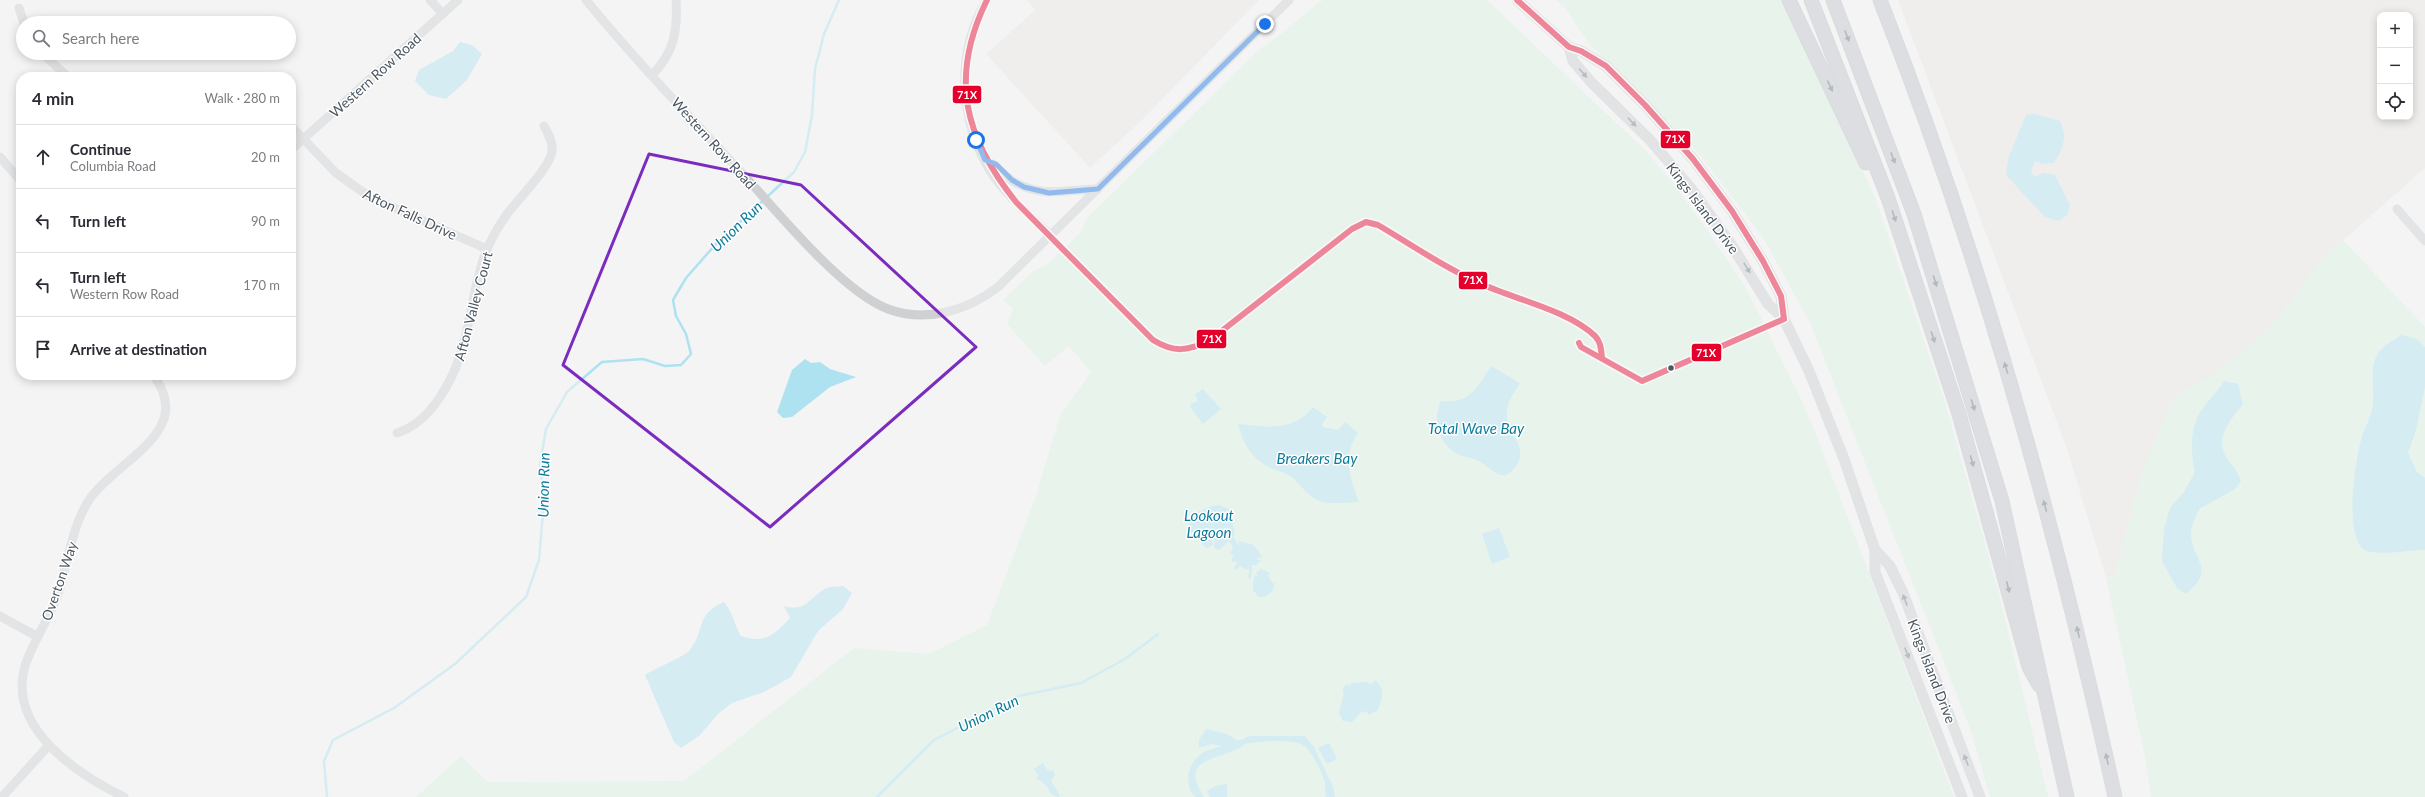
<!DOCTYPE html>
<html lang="en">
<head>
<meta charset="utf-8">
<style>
	body { margin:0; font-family:Lato,sans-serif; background:#f2f2f3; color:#2b2b33 }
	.controls { position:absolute; right:12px; top:12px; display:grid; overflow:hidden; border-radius:8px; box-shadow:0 2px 10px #0003 }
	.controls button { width:36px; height:36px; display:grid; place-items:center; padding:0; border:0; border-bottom:1px solid #e1e1e2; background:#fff; color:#2b2b33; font:20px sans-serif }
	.stop { position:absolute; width:12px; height:12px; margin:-9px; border:3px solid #1a73e8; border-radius:50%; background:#fff }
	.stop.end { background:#1a73e8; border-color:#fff; box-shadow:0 1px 4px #0008 }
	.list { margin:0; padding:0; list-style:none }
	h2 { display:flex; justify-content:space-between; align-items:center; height:52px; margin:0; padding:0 16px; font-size:17px }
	h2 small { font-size:13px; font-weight:400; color:#7c7c81 }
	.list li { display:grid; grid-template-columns:26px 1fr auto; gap:12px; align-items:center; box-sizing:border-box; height:64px; padding:0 16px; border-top:1px solid #e1e1e2 }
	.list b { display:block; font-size:15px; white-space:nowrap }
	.list p { margin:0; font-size:13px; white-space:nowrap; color:#7c7c81 }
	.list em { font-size:13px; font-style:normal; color:#7c7c81 }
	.icon { flex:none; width:22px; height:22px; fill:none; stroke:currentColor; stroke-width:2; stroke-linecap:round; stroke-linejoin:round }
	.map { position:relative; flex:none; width:2425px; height:797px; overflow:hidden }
	.search { position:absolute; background:#fff; box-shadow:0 2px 10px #0003; left:16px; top:16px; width:280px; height:44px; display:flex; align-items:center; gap:10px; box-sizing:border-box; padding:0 14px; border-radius:22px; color:#7c7c81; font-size:15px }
	.panel { position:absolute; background:#fff; box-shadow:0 2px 10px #0003; left:16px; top:72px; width:280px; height:308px; border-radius:16px }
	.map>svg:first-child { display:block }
	.commercial { fill:#e8e7e3; fill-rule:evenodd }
	.green { fill:#d9f2e3 }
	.water { fill:#aee2f0 }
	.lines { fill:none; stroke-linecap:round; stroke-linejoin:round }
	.stream { stroke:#aee2f0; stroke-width:2.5 }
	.highway-casing { stroke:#b9bec3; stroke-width:15 }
	.minor { stroke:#ced0d2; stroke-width:9 }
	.major { stroke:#caced1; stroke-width:11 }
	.highway { stroke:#bec4c9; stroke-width:13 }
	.bus-1-casing { stroke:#fff; stroke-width:9 }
	.bus-1 { stroke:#e4002b; stroke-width:6 }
	.oneway { fill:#67727b }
	.oneway2 { fill:#707a83 }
	.route { stroke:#1a73e8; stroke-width:5 }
	.marked { fill:none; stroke:#7b2cbf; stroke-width:3; stroke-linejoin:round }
	.bus-dot { fill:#4a5661; stroke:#fff; stroke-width:1.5 }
	.labels { text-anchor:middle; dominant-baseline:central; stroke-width:3; stroke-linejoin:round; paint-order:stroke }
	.street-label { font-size:14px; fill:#4a5661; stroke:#fff }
	.water-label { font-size:15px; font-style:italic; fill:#0c7c9b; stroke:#fff }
	.line-badge { stroke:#fff; stroke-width:1.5 }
	.badge-label { font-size:11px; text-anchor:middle; font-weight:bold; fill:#fff }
</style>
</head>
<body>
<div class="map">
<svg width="2425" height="797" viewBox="0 0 2425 797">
	<rect width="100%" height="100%" fill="#f4f4f4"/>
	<!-- commercial -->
	<g class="commercial">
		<path d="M1027 0H1259L1139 123 1090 168 986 54 1035 10Z"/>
		<path d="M1898 0H2425V168L2323 258 2282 313 2260 337 2214 374 2173 398 2141 476 2115 575 2106 578 2067 449ZM2380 15H2410V117H2380Z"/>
	</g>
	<!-- green -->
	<g class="green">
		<path d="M1323 0H1487L1646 151 1672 182 1707 230 1747 290 1800 397 1814 429 1954 797H416L461 756 488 782 684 781 854 648 929 654 987 625 1036 496 1060 415 1091 372 1069 346 1045 366 1007 324 1013 309 1003 300 1034 270 1047 265 1081 232 1086 219 1261 48C1284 34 1301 15 1323 0Z"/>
		<path d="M1556 0H1786L1876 200 1944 399 1998 590 2048 797H1990L1971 731 1810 323 1764 239 1700 155 1588 42 1565 8Z"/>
		<path d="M2343 240 2425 327V797H2151L2145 757 2106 578 2115 575 2141 476 2173 398 2214 374 2260 337 2282 313 2323 258Z"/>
	</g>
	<!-- water -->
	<g class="water">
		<path d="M460 42 472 45 482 54 467 80 446 99 429 95 415 81 419 70 453 51Z"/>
		<path d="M2035 114 2060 121C2068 138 2063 148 2054 163L2043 164 2035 161 2031 171 2034 177 2043 173 2055 175 2070 205 2067 215 2059 221 2045 217 2006 175 2008 159 2026 115Z"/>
		<path d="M2401 335 2417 339 2425 347V387L2416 430 2408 453 2417 472 2425 478V550C2410 549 2373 558 2362 548 2345 530 2355 463 2361 440 2364 429 2371 417 2373 405 2375 388 2368 367 2379 352 2384 345 2394 340 2401 335Z"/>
		<path d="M805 359 811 363 820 362 830 369 856 377 830 387 792 417 783 418 777 412 792 370Z"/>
		<path d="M1491 366 1520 383C1515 391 1508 400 1507 410 1503 435 1534 446 1513 470 1500 485 1488 464 1477 460 1470 457 1463 457 1457 454 1438 443 1432 420 1441 401 1469 405 1478 387 1491 366Z"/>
		<path d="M2224 381 2238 384 2243 404C2230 420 2213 439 2228 460 2234 468 2238 472 2241 481L2235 489 2199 509C2196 516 2192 524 2191 532 2190 560 2218 567 2186 594L2177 588 2162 561 2164 529 2170 508 2184 492 2195 472C2191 455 2190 431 2199 414 2205 404 2217 393 2224 381Z"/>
		<path d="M1203 389 1221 409 1203 424 1190 407 1191 404 1198 401 1195 394Z"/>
		<path d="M1313 407 1327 417 1322 424 1323 427 1338 430 1345 422 1358 433C1342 455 1350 479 1359 502 1346 502 1331 505 1319 501 1307 496 1301 485 1292 477 1285 472 1276 471 1269 467 1252 459 1242 442 1238 424 1265 427 1294 432 1313 407Z"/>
		<path d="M1219 505 1231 510 1225 515 1232 522 1235 534 1233 537 1239 546V541L1254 545 1262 557 1256 559 1267 563 1259 561 1257 565H1252L1251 579 1248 578 1250 568 1247 570 1240 566 1236 570 1234 567 1237 564V562H1232V558L1235 556 1230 554 1233 547 1229 541 1219 550 1214 548 1215 540H1212L1213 545 1206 548 1192 532 1188 535C1185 516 1203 507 1219 505Z"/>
		<path d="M1499 528 1510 557 1492 564 1482 534Z"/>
		<path d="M1261 569 1270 573 1268 575 1272 583H1274C1274 593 1267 597 1259 597L1253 590 1254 575 1258 577 1256 573Z"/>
		<path d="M843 586 852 593 843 609 818 631 791 677 764 692 732 703 719 713 699 736 681 748 674 742 645 675C654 669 683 657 689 651 706 631 694 615 724 602 733 612 734 625 741 636 765 644 774 635 790 618L784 606C808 613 809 596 827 588 831 586 838 587 843 586Z"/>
		<path d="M1375 680C1386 689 1382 699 1378 710L1369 715 1367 711 1360 713 1352 722 1343 721 1339 713 1343 696 1346 694H1343V687L1349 684 1350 687 1351 683 1365 682 1372 684Z"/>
		<path d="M1206 729 1227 734 1238 741 1249 736H1305L1314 747 1333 787 1335 797H1326C1324 792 1326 787 1325 782 1321 771 1312 751 1303 745 1295 739 1255 741 1245 744 1242 746 1239 749 1235 750 1211 761 1180 760 1204 797H1195C1182 782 1189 759 1206 751 1211 749 1217 748 1222 746L1212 744 1199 748V740Z"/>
		<path d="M1329 743 1337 759 1327 764 1318 748Z"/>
		<path d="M1043 763 1048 771 1053 770 1055 775 1051 781 1060 796 1058 797 1051 794 1046 785 1036 778 1039 776 1034 769Z"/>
		<path d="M1227 784V797H1210L1207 791 1216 786Z"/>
	</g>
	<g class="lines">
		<!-- stream -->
		<g class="stream">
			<path d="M327 797 324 761 333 740 394 708 455 664 526 597 539 560 544 501 540 464 546 429 567 392 602 362 643 359 665 366 681 365 691 354 686 334 676 316 673 300 686 278 715 245 794 172 805 152 812 115 815 69 824 34 839 0"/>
			<path d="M877 797 934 740 1019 696 1081 683 1125 659 1158 634"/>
		</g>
		<defs>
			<g id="highway">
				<path d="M1789 0 1866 163"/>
				<path d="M1811 0 1888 198 1959 414 2029 667 2039 685"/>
				<path d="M1833 0 1914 214 2002 501 2067 797"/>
				<path d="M1880 0C1982 258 2056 526 2115 797"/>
			</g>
		</defs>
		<!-- highway casing -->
		<use href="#highway" class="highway-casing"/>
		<!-- minor -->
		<g class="minor">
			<path d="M430 0 443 14"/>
			<path d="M586 0C635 60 689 116 742 173 777 211 841 291 888 309 925 323 967 311 998 287L1289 0"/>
			<path d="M987 0C952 56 960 135 1001 186 1016 204 1034 219 1050 235"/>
			<path d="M19 8 24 23"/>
			<path d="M42 53 68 77"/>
			<path d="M652 75C674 53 678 30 676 0"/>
			<path d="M291 126 336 173 370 197 487 249"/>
			<path d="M291 150 458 0"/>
			<path d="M0 157 21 181"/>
			<path d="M985 160C997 165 1003 175 1014 182 1046 199 1065 189 1098 189"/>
			<path d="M2397 209 2425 241"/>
			<path d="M397 433C415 427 427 416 438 400 470 355 467 310 483 260 488 245 496 230 505 217 515 202 551 167 552 151 553 142 548 133 544 126"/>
			<path d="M0 616 38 637"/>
			<path d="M2 797 49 745"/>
			<path d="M124 797C77 774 7 728 25 666 33 641 49 619 58 594 68 564 71 528 89 500 116 460 197 432 153 375"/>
		</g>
		<!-- major -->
		<g class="major">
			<path d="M1517 0 1569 47 1581 51 1606 66 1645 105 1693 159 1732 211 1763 261 1781 296 1784 319"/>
			<path d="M1569 47 1573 61 1591 82 1650 140 1690 187 1731 244 1768 304 1784 319 1809 371 1844 459 1875 550V572L1962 797"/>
			<path d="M1875 550 1890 566 1903 593 1980 797"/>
		</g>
		<!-- highway -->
		<use href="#highway" class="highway"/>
		<defs>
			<g id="bus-1">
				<path d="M987 0C949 77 964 137 1016 202L1153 340C1174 353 1187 351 1209 341L1352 229 1366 222 1378 225C1412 245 1448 270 1484 285 1517 300 1569 311 1595 336 1601 342 1601 350 1602 358"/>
				<path d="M1517 0 1569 47 1581 51 1606 66 1645 105 1693 159 1732 211 1763 261 1781 296 1784 319"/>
				<path d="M1579 343 1581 347 1642 381 1784 319"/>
			</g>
		</defs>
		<!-- bus-1 casing -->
		<use href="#bus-1" class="bus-1-casing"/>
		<!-- bus-1 -->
		<use href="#bus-1" class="bus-1"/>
	</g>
	<!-- one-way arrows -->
	<defs><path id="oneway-solid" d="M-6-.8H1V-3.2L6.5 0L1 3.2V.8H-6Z"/></defs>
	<g class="oneway">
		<use href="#oneway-solid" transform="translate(1847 36) rotate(69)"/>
		<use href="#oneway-solid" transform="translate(1830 86) rotate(65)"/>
		<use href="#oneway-solid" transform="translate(1893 158) rotate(69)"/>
		<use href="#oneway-solid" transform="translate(1894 216) rotate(72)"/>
		<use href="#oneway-solid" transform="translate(1935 281) rotate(73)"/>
		<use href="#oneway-solid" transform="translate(1933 337) rotate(72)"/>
		<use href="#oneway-solid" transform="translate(2006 368) rotate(-107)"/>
		<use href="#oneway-solid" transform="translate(1973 405) rotate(73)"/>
		<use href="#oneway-solid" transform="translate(1972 461) rotate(74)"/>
		<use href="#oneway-solid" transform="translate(2045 506) rotate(-105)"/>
		<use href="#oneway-solid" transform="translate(2008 587) rotate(75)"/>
		<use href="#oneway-solid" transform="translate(2078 632) rotate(-103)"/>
		<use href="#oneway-solid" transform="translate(2107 759) rotate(-102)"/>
	</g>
	<g class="oneway2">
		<use href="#oneway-solid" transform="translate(1583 73) rotate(49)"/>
		<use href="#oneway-solid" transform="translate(1632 122) rotate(46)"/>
		<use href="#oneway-solid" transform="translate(1747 268) rotate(58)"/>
		<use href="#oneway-solid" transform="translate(1905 600) rotate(-111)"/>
		<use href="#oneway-solid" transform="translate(1907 653) rotate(68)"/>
		<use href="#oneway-solid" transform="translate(1966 760) rotate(-111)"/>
	</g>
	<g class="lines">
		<!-- route -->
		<path class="route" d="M976 140 985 160 996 164 1012 180 1024 187 1049 193 1098 189 1265 24"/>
	</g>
	<!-- marked area -->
	<path d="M0 0H2425V797H0ZM649 154 801 185 976 347 770 527 563 365Z" fill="#f4f4f4" fill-opacity=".55" fill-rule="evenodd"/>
	<path class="marked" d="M649 154 801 185 976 347 770 527 563 365Z"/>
	<!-- markers -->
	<circle class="bus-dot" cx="1671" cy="368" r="3.5"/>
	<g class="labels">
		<!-- street labels -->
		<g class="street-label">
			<text transform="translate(375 75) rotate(-42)">Western Row Road</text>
			<text transform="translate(714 143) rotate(48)">Western Row Road</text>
			<text transform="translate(1703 208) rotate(53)">Kings Island Drive</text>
			<text transform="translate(410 214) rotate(25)">Afton Falls Drive</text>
			<text transform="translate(473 306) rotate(-75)">Afton Valley Court</text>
			<text transform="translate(59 581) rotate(-71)">Overton Way</text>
			<text transform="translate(1932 671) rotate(69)">Kings Island Drive</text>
		</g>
		<!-- water labels -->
		<g class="water-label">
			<text transform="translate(736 226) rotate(-44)">Union Run</text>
			<text x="1476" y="428">Total Wave Bay</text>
			<text x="1317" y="458">Breakers Bay</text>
			<text transform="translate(543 485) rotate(-89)">Union Run</text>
			<text x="1209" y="515">Lookout<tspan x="1209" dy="17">Lagoon</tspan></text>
			<text transform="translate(988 713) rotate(-26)">Union Run</text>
		</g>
	</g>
	<g class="line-badge">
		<rect x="952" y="85" width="30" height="19" rx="4" fill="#e4002b"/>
		<rect x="1660" y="130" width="31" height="19" rx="4" fill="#e4002b"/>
		<rect x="1458" y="271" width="30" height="19" rx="4" fill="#e4002b"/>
		<rect x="1196" y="329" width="31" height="20" rx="4" fill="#e4002b"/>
		<rect x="1691" y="343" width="31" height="19" rx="4" fill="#e4002b"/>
	</g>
	<g class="badge-label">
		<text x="967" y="99">71X</text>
		<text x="1675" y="143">71X</text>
		<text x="1473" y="284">71X</text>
		<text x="1212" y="343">71X</text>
		<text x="1706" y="357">71X</text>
	</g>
</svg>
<div class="controls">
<button>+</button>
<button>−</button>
<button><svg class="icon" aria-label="locate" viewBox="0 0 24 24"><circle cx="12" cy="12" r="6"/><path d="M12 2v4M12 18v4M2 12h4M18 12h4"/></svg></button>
</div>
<div class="stop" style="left:976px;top:140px"></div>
<div class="stop end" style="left:1265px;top:24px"></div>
<div class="search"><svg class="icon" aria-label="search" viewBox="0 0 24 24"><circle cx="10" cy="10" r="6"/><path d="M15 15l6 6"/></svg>Search here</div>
<section class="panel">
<h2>4 min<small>Walk · 280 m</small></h2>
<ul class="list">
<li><svg class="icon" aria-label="ahead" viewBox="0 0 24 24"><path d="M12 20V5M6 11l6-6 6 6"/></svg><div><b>Continue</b><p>Columbia Road</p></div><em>20 m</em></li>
<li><svg class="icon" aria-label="left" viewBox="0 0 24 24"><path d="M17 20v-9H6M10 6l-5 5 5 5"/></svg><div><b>Turn left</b></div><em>90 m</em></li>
<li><svg class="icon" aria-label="left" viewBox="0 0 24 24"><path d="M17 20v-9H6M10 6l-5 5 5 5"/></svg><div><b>Turn left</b><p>Western Row Road</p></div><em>170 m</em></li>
<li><svg class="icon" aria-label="arrive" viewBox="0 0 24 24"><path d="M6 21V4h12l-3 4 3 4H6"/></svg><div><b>Arrive at destination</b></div></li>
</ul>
</section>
</div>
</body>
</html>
